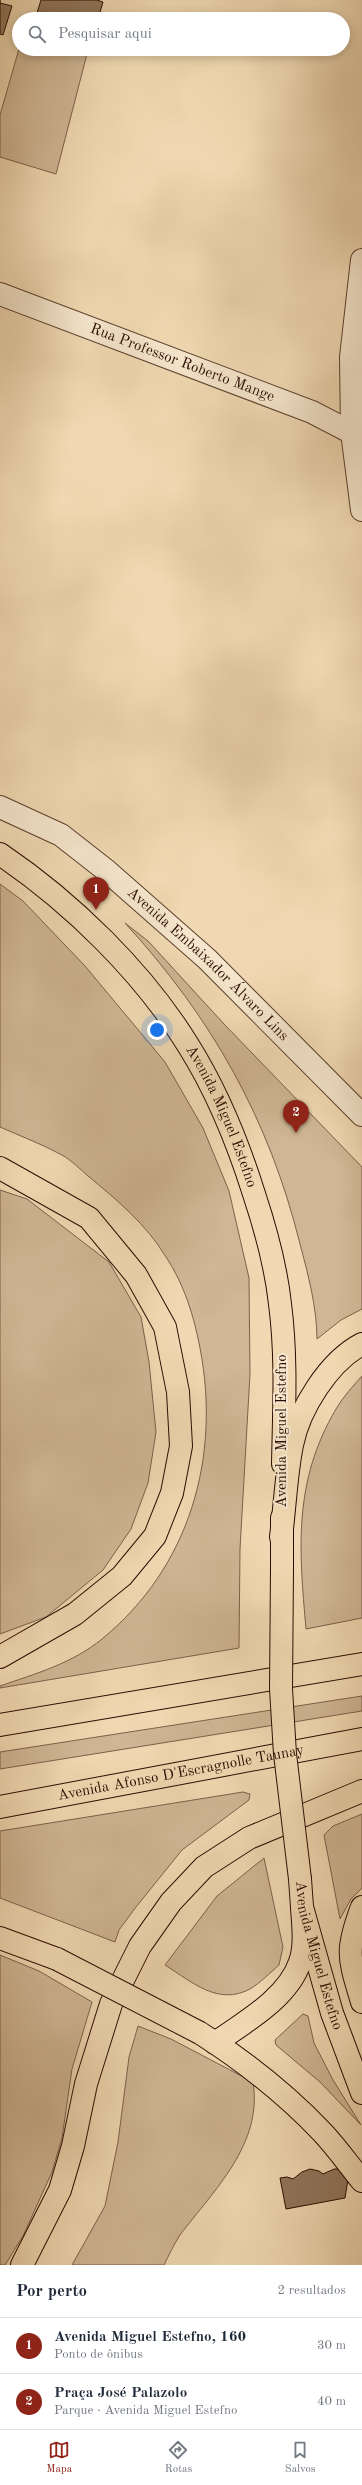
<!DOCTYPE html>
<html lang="pt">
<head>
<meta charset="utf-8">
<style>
	body { margin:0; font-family:"Old Standard TT",serif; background:#f2f2f3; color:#1f2937 }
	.you { position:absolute; left:157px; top:1030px; width:14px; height:14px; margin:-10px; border:3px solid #fff; border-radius:50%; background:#1a73e8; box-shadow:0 0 0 6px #1a73e833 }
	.badge { display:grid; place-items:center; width:26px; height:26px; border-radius:50%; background:#8f2418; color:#fff; font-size:13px; font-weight:700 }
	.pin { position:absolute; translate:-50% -33px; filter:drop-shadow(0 1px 2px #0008) }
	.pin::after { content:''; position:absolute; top:21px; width:14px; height:12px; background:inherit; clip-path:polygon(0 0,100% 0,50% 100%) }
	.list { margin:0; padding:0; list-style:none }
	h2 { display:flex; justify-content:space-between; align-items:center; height:52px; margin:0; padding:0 16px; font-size:17px }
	h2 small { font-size:13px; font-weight:400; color:#747a83 }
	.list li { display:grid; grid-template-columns:26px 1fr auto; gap:12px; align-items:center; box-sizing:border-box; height:56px; padding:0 16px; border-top:1px solid #e0e1e3 }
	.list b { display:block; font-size:15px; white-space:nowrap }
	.list p { margin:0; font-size:13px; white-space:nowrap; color:#747a83 }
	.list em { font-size:13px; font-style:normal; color:#747a83 }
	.icon { flex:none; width:22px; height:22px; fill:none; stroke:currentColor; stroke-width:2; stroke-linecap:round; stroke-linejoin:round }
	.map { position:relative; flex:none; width:362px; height:2265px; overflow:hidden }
	.search { position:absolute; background:#fff; box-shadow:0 2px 10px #0003; left:12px; right:12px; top:12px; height:44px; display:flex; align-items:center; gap:10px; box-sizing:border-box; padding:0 14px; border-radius:22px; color:#747a83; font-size:15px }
	.sheet { height:164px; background:#fff }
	nav { display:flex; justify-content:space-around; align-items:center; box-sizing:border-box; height:56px; border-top:1px solid #e0e1e3; background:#fff; font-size:11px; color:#747a83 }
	nav a { display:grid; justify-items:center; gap:2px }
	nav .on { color:#8f2418 }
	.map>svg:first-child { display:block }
	.green { fill:#cfb694; stroke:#7d604a }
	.building { fill:#91765d; stroke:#2b0b01 }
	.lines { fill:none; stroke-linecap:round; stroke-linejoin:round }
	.minor-casing { stroke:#5c3e2d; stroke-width:24 }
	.major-casing { stroke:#2b0b01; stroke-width:24 }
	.highway-casing { stroke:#2b0b01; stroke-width:24 }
	.minor { stroke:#f5e6cd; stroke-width:22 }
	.major { stroke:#f0d9b2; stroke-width:22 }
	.highway { stroke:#f0d9b2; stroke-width:22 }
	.major-bridge-casing { stroke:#2b0b01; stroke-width:24; stroke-linecap:butt }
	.highway-bridge-casing { stroke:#2b0b01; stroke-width:24; stroke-linecap:butt }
	.major-bridge { stroke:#f0d9b2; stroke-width:22 }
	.highway-bridge { stroke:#f0d9b2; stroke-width:22 }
	.labels { text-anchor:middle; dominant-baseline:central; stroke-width:4; stroke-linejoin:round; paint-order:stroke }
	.street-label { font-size:15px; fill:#2b0b01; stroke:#f5e6cd }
</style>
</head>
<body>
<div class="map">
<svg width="362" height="2265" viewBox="0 0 362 2265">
	<rect width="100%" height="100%" fill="#f0d9b2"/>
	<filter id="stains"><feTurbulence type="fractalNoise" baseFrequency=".005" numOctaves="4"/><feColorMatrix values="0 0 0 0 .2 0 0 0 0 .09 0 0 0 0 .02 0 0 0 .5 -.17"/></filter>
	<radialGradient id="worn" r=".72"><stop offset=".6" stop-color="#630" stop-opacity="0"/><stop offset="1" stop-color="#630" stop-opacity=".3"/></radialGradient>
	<!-- green -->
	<g class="green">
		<path d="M19 49 88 50 56 174 0 157V115Z"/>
		<path d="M0 884 23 901 85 966 165 1062 203 1128 229 1191 249 1278 250 1374 240 1549 239 1648 0 1688V1686C35 1674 73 1663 102 1639 190 1567 221 1457 200 1348 194 1316 184 1284 166 1257 146 1224 117 1200 88 1176 80 1169 71 1160 62 1155 42 1144 20 1136 0 1127Z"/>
		<path d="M125 923 148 941 224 1024 362 1167V1309L341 1320 317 1339C317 1308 308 1274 300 1244 269 1119 212 1018 125 923Z"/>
		<path d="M0 1190 27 1199 109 1262 141 1317 149 1362 156 1432 148 1483 131 1529 103 1570 46 1617 0 1634Z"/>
		<path d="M362 1376V1618L306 1629C299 1549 293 1482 336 1409 343 1397 353 1386 362 1376Z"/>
		<path d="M362 1696V1711L0 1769V1752Z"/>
		<path d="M243 1792 250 1794 249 1800 182 1850 136 1907 119 1930 115 1942 0 1898V1831Z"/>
		<path d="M362 1814V1888L351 1899 340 1919 324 1835 333 1826Z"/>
		<path d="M264 1858 283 1947 279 1965C270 1973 260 1983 250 1989 218 2006 192 1982 165 1965L217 1896Z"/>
		<path d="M0 1955 39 1971 92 2002 72 2069 62 2138 52 2172 23 2236 5 2265H0Z"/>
		<path d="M303 2014 308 2016 314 2043 333 2080 361 2125 320 2082 276 2045 275 2040Z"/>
		<path d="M138 2026 171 2039 253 2082C263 2144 214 2190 180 2235 174 2244 169 2255 164 2265H72L105 2206 118 2142 129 2057Z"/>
	</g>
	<!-- building -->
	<g class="building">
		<path d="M0 0V3L12 6 3 35 0 34Z"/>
		<path d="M41 0H97L103 2 98 19H48L49 16 37 13Z"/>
		<path d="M310 2169 319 2171 323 2174 334 2169H340L348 2179 345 2198 286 2209 280 2178 287 2177 293 2179 302 2172Z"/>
	</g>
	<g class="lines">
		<defs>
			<g id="minor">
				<path d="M362 260 351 357 352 432 362 510"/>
				<path id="s1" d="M0 294 312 412 362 438"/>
				<path id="s2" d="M0 807 61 835 107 871 207 959 362 1115"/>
			</g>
			<g id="major">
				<path id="s3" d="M0 854C71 902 143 972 188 1045 217 1091 238 1143 254 1194 266 1230 276 1267 280 1304 287 1357 284 1411 283 1464"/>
				<path d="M282 1518V1568"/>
				<path id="s4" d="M300 1879 302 1907 332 2013 362 2093"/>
			</g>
			<g id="highway">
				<path d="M0 1168 89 1218 136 1275 165 1327 178 1392 181 1446 172 1493 155 1536 122 1576 75 1614 0 1657"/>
				<path d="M281 1537C285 1506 286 1475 292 1445 299 1409 329 1361 362 1344"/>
				<path d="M0 1725 362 1664"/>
				<path id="s5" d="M0 1807 362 1739"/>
				<path d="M362 1907C345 1952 349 1958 362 2002"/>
				<path d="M0 1938 57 1959"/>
				<path d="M200 2033C244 2061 287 2095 323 2133 337 2148 349 2165 362 2181"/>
				<path d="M215 2043C245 2022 288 1998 300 1962 306 1945 303 1925 302 1907"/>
				<path d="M22 2265 60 2190 73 2146 86 2084 111 2004 140 1946 171 1902 204 1867 249 1838 362 1791"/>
			</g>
		</defs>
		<!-- minor casing -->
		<use href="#minor" class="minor-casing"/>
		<!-- major casing -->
		<use href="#major" class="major-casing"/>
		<!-- highway casing -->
		<use href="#highway" class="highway-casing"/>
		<!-- minor -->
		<use href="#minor" class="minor"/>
		<!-- major -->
		<use href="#major" class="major"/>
		<!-- highway -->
		<use href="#highway" class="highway"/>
		<defs>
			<path id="major-bridge" d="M282 1568 281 1689 285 1754 300 1879"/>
			<path id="highway-bridge" d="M57 1959 200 2033"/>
		</defs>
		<!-- major-bridge casing -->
		<use href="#major-bridge" class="major-bridge-casing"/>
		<!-- highway-bridge casing -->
		<use href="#highway-bridge" class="highway-bridge-casing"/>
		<!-- major-bridge -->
		<use href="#major-bridge" class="major-bridge"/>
		<!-- highway-bridge -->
		<use href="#highway-bridge" class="highway-bridge"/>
	</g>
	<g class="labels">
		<!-- street labels -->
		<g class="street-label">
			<text stroke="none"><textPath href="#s1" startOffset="195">Rua Professor Roberto Mange</textPath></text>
			<text stroke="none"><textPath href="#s2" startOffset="263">Avenida Embaixador Álvaro Lins</textPath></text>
			<text stroke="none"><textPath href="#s3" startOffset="349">Avenida Miguel Estefno</textPath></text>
			<text transform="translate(282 1431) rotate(-90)">Avenida Miguel Estefno</text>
			<text stroke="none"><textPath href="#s5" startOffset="184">Avenida Afonso D'Escragnolle Taunay</textPath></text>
			<text stroke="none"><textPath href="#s4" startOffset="79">Avenida Miguel Estefno</textPath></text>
		</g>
	</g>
	<rect width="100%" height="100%" filter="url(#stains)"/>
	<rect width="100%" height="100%" fill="url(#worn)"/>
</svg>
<div class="you"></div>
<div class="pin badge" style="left:96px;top:910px">1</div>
<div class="pin badge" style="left:296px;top:1133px">2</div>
<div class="search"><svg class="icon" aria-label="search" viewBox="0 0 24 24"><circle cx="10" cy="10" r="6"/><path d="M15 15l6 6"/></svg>Pesquisar aqui</div>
</div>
<section class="sheet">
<h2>Por perto<small>2 resultados</small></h2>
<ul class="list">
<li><span class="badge">1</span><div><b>Avenida Miguel Estefno, 160</b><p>Ponto de ônibus</p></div><em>30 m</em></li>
<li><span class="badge">2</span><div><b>Praça José Palazolo</b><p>Parque · Avenida Miguel Estefno</p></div><em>40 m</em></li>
</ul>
</section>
<nav>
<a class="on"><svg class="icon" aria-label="map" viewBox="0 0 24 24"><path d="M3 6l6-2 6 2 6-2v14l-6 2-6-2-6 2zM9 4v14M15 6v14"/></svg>Mapa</a>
<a><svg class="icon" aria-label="directions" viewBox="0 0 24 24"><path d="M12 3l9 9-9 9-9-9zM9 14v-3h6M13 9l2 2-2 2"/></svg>Rotas</a>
<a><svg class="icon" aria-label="saved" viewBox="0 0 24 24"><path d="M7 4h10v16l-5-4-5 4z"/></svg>Salvos</a>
</nav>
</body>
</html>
